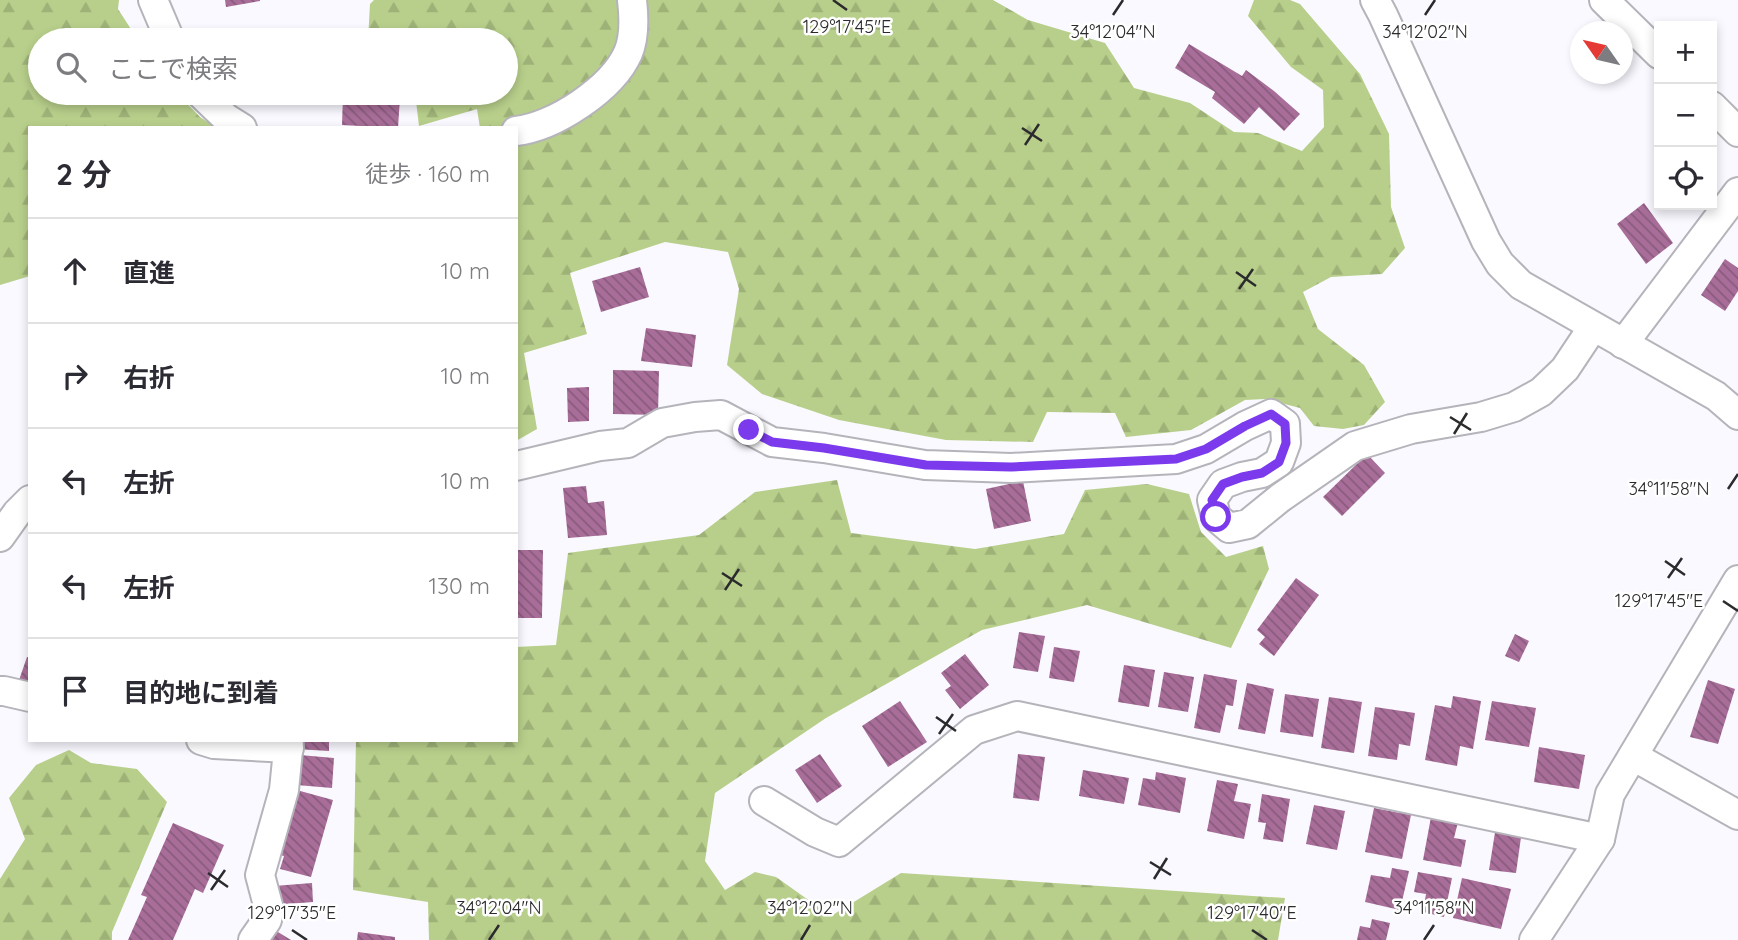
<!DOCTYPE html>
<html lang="ja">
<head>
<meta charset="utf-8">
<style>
	body { margin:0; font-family:Quicksand,"Noto Sans JP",sans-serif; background:#f2f2f3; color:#2b2b33 }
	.controls { position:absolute; right:21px; top:21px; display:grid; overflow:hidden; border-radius:0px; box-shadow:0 4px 10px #0003 }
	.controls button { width:63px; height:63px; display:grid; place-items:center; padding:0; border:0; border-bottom:2px solid #e1e1e2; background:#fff; color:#2b2b33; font:35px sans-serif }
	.compass { position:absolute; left:1570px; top:21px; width:63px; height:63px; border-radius:50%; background:#fff; box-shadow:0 4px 10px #0003; rotate:304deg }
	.stop { position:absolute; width:21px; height:21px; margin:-16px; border:5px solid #7c3aed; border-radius:50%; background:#fff }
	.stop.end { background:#7c3aed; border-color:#fff; box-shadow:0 2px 7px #0008 }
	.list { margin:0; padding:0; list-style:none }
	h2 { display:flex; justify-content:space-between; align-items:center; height:91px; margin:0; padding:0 28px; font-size:30px }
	h2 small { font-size:23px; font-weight:400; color:#7c7c81 }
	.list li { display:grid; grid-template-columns:46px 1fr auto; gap:21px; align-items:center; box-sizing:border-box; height:105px; padding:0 28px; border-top:2px solid #e1e1e2 }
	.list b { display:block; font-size:26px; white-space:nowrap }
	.list em { font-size:23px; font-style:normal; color:#7c7c81 }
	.icon { flex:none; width:38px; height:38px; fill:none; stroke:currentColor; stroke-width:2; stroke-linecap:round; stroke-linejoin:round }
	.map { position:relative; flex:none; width:1738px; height:940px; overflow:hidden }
	.search { position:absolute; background:#fff; box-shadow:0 4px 10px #0003; left:28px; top:28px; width:490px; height:77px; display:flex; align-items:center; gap:18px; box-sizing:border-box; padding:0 24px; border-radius:38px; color:#7c7c81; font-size:26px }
	.panel { position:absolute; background:#fff; box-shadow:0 4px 10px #0003; left:28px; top:126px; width:490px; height:616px; border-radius:0px }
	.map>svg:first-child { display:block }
	.forest { fill:url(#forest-firs) }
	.building { fill:url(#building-back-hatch) }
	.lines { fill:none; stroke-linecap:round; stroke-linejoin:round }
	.minor-casing { stroke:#b5b4ba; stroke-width:32 }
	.minor { stroke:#fff; stroke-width:28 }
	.route { stroke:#7c3aed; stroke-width:9 }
	.ticks { fill:none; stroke:#2b2b2d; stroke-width:2.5 }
	.ticks-label { font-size:18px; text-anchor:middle; fill:#2b2b2d; stroke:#fff; stroke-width:5; stroke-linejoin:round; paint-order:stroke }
</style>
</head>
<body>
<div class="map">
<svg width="1738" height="940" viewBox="0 0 1738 940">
	<defs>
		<pattern id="forest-firs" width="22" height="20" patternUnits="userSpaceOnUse" patternTransform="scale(1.75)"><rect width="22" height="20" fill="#b8cf8b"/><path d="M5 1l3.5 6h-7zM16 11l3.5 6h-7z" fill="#9eb278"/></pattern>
		<pattern id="building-back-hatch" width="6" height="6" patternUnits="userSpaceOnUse" patternTransform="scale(1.75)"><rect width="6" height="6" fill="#a86e99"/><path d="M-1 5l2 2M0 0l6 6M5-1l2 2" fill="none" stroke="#895b7d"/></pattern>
	</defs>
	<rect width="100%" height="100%" fill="#faf9ff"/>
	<!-- forest -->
	<g class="forest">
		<path d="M0 0H119L118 9 138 40H40V93H177L200 117 217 128H30V276L0 285Z"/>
		<path d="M374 0H993L1028 20 1105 43 1134 88 1190 103 1234 132 1258 133 1302 151 1324 127 1323 90 1291 67 1248 16 1254 0H1290L1300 4 1360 74 1389 134 1391 207 1405 248 1382 274 1331 277 1303 292 1318 329 1364 365 1385 402 1364 425 1343 429 1314 426 1300 408 1265 399 1245 400 1191 430 1126 437 1115 413 1047 412 1033 442 946 440 839 420 762 394 727 365 739 289 728 252 665 242 570 273 587 334 524 353 537 429 516 441V128H480L477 109 419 126 415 93H506V40H368L370 4Z"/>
		<path d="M837 480 851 533 975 549 1064 534 1085 490 1147 484 1189 494 1201 532 1226 557 1263 546 1269 569 1231 648 1087 605 982 630 826 718 715 793 705 861 725 890 755 872 776 877 831 916 901 873 1285 898 1278 940H429L428 902 353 890 356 740H516V647L556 645 568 553 699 535 755 492Z"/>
		<path d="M69 750 91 763 137 769 167 802 112 932V940H0V879L25 839 9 798 36 765Z"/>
	</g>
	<!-- building -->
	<g class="building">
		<path d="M225 0H260V1L226 7Z"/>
		<path d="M1189 44 1242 76 1246 70 1274 91 1300 114 1284 131 1259 107 1244 124 1212 98 1215 92 1175 68Z"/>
		<path d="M343 95 400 97 398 128 342 125Z"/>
		<path d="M1644 203 1673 243 1646 264 1617 224Z"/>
		<path d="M1725 259 1738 268V291L1725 311 1701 295Z"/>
		<path d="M640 267 649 297 601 312 592 281Z"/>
		<path d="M646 328 696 335 692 367 641 361Z"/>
		<path d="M613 370 659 371 658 415 613 414Z"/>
		<path d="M589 387V421L568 422 567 388Z"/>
		<path d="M1367 454 1385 473 1342 516 1323 497Z"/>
		<path d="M1023 481 1031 521 994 529 986 489Z"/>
		<path d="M586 486 588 503 604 501 607 535 568 538 563 488Z"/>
		<path d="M516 550H543L542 618H516Z"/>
		<path d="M1296 578 1319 595 1274 656 1259 644 1265 637 1257 630Z"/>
		<path d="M1019 632 1045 636 1038 672 1013 668Z"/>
		<path d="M1515 634 1529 641 1519 662 1505 656Z"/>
		<path d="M1054 647 1080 651 1074 682 1049 678Z"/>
		<path d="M965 654 989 685 960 709 945 690 951 686 941 673Z"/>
		<path d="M27 657 30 658V687L18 683Z"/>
		<path d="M1124 665 1155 670 1149 707 1118 702Z"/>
		<path d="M1164 672 1194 677 1188 712 1158 707Z"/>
		<path d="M1204 674 1237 680 1233 706 1226 705 1220 733 1194 728Z"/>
		<path d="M1708 680 1735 689 1718 744 1690 737Z"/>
		<path d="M1247 683 1274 689 1265 734 1238 729Z"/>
		<path d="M1285 694 1319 699 1313 737 1280 732Z"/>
		<path d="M1453 696 1481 701 1473 749 1460 746 1457 766 1425 760 1435 705 1451 708Z"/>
		<path d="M1329 697 1362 702 1354 753 1321 748Z"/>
		<path d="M900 701 927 742 888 767 862 726Z"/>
		<path d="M1492 701 1536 708 1529 747 1485 740Z"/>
		<path d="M1375 707 1415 713 1410 746 1399 744 1397 760 1368 756Z"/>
		<path d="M296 740H329V751L296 749Z"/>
		<path d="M1539 747 1585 755 1579 789 1534 782Z"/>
		<path d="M820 754 842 786 817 803 795 770Z"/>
		<path d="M1018 754 1045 757 1039 801 1013 798Z"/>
		<path d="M300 755 334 758 332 788 297 785Z"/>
		<path d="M1083 770 1129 778 1124 804 1079 796Z"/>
		<path d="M1156 772 1186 778 1180 813 1138 805 1143 778 1155 780Z"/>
		<path d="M1217 780 1238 784 1234 801 1251 804 1244 839 1207 831Z"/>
		<path d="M293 789 333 800 311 877 280 869 284 856 275 854Z"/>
		<path d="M1262 794 1290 799 1283 842 1263 839 1266 823 1258 822Z"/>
		<path d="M1314 805 1345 811 1337 850 1306 844Z"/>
		<path d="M1374 808 1411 815 1402 859 1365 852Z"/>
		<path d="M1431 817 1458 822 1454 838 1466 840 1461 867 1423 860Z"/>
		<path d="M1497 820 1523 823 1516 873 1489 870Z"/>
		<path d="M173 823 224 845 203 893 195 889 173 940H128L147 897 141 895Z"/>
		<path d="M1392 868 1409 871 1400 910 1365 902 1371 875 1390 878Z"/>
		<path d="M1418 872 1452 878 1444 917 1423 912 1426 894 1414 892Z"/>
		<path d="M1462 878 1511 889 1501 929 1453 918Z"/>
		<path d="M312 883 313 902 275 905 274 886Z"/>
		<path d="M1372 919 1390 923 1386 940H1357L1360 926 1370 928Z"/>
		<path d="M273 929 291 940H267Z"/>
		<path d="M358 932 395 937V940H357Z"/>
	</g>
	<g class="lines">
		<defs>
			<g id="minor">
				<path d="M153 0 170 40"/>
				<path d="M1375 0 1383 15 1486 241 1500 264 1521 285 1716 396 1738 415"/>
				<path d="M1604 0 1659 54"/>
				<path d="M200 93 226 118 242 128"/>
				<path d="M1712 106 1738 132"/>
				<path d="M516 131C554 127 612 89 628 53 635 37 634 17 632 0"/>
				<path d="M1623 344 1738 192"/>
				<path d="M516 466 600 446 628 443 662 423 695 417 721 415 772 442 824 448 925 465 1011 468 1176 459 1206 449 1245 426 1271 414 1285 424 1286 443 1279 462 1262 473 1242 477 1223 484 1212 500 1216 517 1229 528 1248 524 1280 498 1355 446 1411 429 1481 417 1514 407 1541 392 1565 369 1593 327"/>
				<path d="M0 537 17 513 30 500"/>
				<path d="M0 691H4L30 697"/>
				<path d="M201 740 214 744 289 748"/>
				<path d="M1633 756 1738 815"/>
				<path d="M764 801 815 832 839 842 974 730 1017 716 1600 839"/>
				<path d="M253 940 267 920 269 909 260 875 284 790 289 740"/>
				<path d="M1534 940 1600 839 1610 794 1738 580"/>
			</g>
		</defs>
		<!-- minor casing -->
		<use href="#minor" class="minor-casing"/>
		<!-- minor -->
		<use href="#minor" class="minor"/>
	</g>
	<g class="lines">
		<!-- route -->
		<path class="route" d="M749 430 772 442 824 448 926 465 1011 467 1176 459 1206 449 1245 426 1271 414 1285 424 1286 443 1279 462 1262 473 1242 477 1223 484 1212 500 1216 517"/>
	</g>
	<!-- ticks -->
	<path class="ticks" d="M833 0 847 10M1113 15 1123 0M1425 15 1435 0M1022 128 1042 141M1025 145 1039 124M1236 272 1256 286M1239 289 1253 269M1450 417 1471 430M1454 434 1467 413M1728 489 1738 474M1665 561 1685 575M722 573 742 586M1668 578 1682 558M725 590 739 569M1723 601 1738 611M936 717 956 731M939 734 953 714M1150 862 1171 875M208 873 228 887M1154 879 1167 858M211 890 225 870M292 930 307 940M1252 930 1267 940M489 940 499 925M801 940 810 925M1424 940 1434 925"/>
	<g class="ticks-label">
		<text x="847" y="33">129°17'45"E</text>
		<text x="1113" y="38">34°12'04"N</text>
		<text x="1425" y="38">34°12'02"N</text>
		<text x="1669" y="495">34°11'58"N</text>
		<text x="1659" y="607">129°17'45"E</text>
		<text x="499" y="914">34°12'04"N</text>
		<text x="810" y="914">34°12'02"N</text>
		<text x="1434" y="914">34°11'58"N</text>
		<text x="292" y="919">129°17'35"E</text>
		<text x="1252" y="919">129°17'40"E</text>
	</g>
</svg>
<div class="controls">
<button>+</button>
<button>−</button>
<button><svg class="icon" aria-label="locate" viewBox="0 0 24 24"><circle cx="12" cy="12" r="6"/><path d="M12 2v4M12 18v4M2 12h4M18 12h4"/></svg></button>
</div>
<svg class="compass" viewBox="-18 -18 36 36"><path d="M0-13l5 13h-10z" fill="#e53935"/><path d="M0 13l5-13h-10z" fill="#7c7c81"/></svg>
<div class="stop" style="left:1216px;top:517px"></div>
<div class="stop end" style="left:749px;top:430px"></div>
<div class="search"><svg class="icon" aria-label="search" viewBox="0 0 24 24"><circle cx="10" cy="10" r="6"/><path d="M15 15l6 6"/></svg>ここで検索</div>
<section class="panel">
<h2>2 分<small>徒歩 · 160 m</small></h2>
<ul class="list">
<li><svg class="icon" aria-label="ahead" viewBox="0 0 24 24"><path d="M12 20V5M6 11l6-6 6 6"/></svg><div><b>直進</b></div><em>10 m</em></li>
<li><svg class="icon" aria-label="right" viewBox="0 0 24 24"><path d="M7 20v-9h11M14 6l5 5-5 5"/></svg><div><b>右折</b></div><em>10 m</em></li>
<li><svg class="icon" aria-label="left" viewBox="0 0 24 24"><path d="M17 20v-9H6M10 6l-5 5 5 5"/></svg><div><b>左折</b></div><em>10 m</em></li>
<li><svg class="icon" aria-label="left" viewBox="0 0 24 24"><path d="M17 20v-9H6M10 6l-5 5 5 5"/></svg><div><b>左折</b></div><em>130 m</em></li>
<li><svg class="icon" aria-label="arrive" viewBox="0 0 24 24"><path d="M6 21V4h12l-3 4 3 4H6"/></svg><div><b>目的地に到着</b></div></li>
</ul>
</section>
</div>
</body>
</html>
